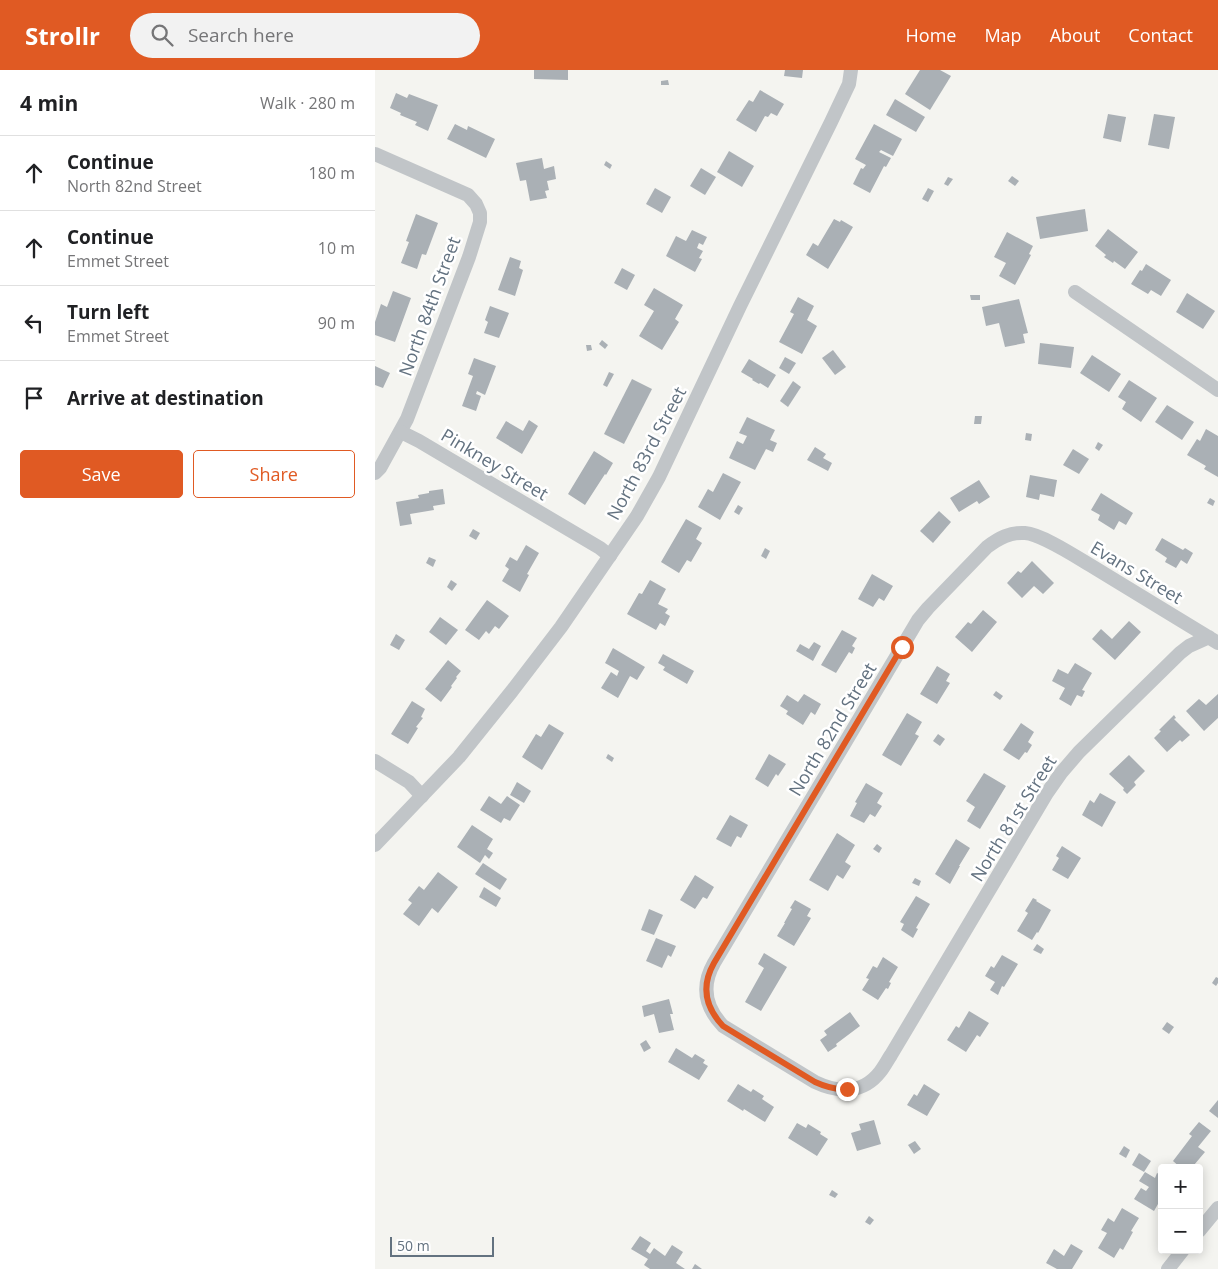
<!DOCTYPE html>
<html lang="en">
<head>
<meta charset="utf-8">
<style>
	body { margin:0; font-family:"Open Sans",sans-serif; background:#f2f2f2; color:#202124 }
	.controls { position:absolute; right:15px; bottom:15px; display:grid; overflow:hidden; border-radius:5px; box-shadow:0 2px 12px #0003 }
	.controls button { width:45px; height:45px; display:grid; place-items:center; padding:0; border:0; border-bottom:1px solid #e0e0e0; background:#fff; color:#202124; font:25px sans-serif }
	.scale { position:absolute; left:15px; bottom:12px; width:104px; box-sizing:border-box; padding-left:5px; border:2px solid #637280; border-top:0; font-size:14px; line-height:18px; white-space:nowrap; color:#637280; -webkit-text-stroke:4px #fff; paint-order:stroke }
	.stop { position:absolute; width:15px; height:15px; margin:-11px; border:4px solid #e05a23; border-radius:50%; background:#fff }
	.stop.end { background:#e05a23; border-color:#fff; box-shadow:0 1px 5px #0008 }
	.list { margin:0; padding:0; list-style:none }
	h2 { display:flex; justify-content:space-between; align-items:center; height:65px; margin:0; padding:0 20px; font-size:21px }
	h2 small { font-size:16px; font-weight:400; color:#757577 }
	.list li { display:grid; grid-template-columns:32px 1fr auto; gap:15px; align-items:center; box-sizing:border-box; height:75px; padding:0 20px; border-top:1px solid #e0e0e0 }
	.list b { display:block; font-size:19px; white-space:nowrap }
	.list p { margin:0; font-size:16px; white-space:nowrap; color:#757577 }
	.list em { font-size:16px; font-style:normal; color:#757577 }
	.actions { display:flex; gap:10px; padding:15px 20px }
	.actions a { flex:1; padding:11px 0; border:1px solid #e05a23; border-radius:5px; text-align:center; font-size:18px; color:#e05a23 }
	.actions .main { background:#e05a23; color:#fff }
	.icon { flex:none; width:28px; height:28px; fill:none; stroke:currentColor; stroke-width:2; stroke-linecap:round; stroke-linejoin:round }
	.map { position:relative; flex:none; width:843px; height:1199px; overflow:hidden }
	header { display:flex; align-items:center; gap:30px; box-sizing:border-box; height:70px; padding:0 25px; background:#e05a23; color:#fff }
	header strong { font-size:24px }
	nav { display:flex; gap:28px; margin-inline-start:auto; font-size:18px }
	.search { width:350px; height:45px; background:#f2f2f2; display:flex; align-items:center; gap:12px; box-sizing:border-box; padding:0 18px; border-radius:28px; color:#757577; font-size:19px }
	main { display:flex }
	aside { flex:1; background:#fff }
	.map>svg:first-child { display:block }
	.building { fill:#aab0b5 }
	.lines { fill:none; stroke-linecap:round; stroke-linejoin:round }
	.minor { stroke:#c1c5c8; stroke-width:14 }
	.route { stroke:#e05a23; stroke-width:6 }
	.labels { text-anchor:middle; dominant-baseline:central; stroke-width:5; stroke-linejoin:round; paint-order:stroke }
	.street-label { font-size:18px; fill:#637280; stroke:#fff }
</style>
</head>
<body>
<header>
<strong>Strollr</strong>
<div class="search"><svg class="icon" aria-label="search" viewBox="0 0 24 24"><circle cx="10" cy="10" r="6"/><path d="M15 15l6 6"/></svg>Search here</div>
<nav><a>Home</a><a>Map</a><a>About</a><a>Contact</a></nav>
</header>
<main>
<aside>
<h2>4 min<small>Walk · 280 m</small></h2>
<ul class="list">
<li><svg class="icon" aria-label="ahead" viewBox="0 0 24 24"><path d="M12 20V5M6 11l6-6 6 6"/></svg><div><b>Continue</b><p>North 82nd Street</p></div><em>180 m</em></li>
<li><svg class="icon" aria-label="ahead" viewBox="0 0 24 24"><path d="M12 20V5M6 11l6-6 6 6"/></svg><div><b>Continue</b><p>Emmet Street</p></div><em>10 m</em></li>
<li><svg class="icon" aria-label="left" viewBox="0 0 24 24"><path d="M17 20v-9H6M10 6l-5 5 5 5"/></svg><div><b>Turn left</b><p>Emmet Street</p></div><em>90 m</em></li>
<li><svg class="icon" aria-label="arrive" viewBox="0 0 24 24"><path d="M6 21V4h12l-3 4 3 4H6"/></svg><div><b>Arrive at destination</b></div></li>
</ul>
<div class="actions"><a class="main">Save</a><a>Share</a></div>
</aside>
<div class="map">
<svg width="843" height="1199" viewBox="0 0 843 1199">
	<rect width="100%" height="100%" fill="#f4f4f0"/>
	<!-- building -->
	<g class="building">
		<path d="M159 0H193V10L159 9Z"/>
		<path d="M410 0H428L427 8 409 6Z"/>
		<path d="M545 0H565L576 6 555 40 530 24Z"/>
		<path d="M293 10 294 15H286V11Z"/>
		<path d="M385 20 409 34 402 46 396 43 393 47 390 46 381 62 361 50 374 30 378 32Z"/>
		<path d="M21 23 32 28 34 24 63 35 53 61 40 55 42 52 25 45 26 43 15 38Z"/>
		<path d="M520 29 550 47 541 62 511 45Z"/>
		<path d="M733 44 751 47 746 72 728 68Z"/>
		<path d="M779 44 800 47 794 79 773 75Z"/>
		<path d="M80 54 92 60 93 56 120 69 111 88 72 69Z"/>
		<path d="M499 54 527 69 518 86 506 80 504 82 516 88 511 97 509 96 495 123 478 114 486 98 488 99 491 95 480 89Z"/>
		<path d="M354 81 379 96 367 117 342 102Z"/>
		<path d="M167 88 169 99 179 96 181 109 172 111 174 120 170 121 172 128 155 131 151 110 145 111 141 93Z"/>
		<path d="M231 91 237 95 235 99 229 95Z"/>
		<path d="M326 98 341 107 330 125 315 116Z"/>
		<path d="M637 106 644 111 640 116 633 111Z"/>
		<path d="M573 107 578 109 573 116 569 114Z"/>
		<path d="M280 118 296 127 287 143 271 134Z"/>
		<path d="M553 118 559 121 553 132 547 129Z"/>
		<path d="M710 139 713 161 665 169 661 147Z"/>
		<path d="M41 144 63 153 51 185 47 184 42 199 26 193 34 172 31 171Z"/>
		<path d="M459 149 465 152 466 150 478 157 453 199 431 185 438 173 443 176Z"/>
		<path d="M733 159 763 182 750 199 739 191 738 193 729 187 731 185 720 176Z"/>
		<path d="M317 160 332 167 328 175 324 173 322 178 328 181 324 188 327 189 320 202 291 186 301 166 311 171Z"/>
		<path d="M632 162 658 176 654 184 656 185 640 215 624 206 631 193 619 187Z"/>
		<path d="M135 187 146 191 144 198 148 200 140 226 123 220Z"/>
		<path d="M771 194 796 210 786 226 776 220 773 224 756 214 765 200 767 201Z"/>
		<path d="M247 198 260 205 252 220 239 213Z"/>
		<path d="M279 218 308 235 300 249 304 252 287 280 264 266 279 241 269 235Z"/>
		<path d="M18 221 36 228 20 272 0 265V252L6 234 12 237Z"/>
		<path d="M812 223 840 241 828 259 801 242Z"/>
		<path d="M595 225H605V230H596Z"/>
		<path d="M423 227 439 236 432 250 442 256 427 284 404 272 419 244 415 242Z"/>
		<path d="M644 229 653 263 648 264 650 273 630 277 624 253 611 256 607 237Z"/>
		<path d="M115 236 134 243 124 268 109 263 113 252 110 250Z"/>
		<path d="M227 270 233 275 230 279 224 274Z"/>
		<path d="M665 273 699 277 696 298 663 294Z"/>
		<path d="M211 275H216L217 280 212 281Z"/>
		<path d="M458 280 471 297 460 305 447 288Z"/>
		<path d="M717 285 746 304 734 322 705 303Z"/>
		<path d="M410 287 421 293 414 304 404 298Z"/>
		<path d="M99 288 121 296 110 325 102 321 101 324 106 326 101 341 87 336 98 306 93 304Z"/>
		<path d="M374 289 401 305 393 318 385 313 384 314 377 310 378 309 366 302Z"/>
		<path d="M0 296 15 303 8 318 0 315Z"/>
		<path d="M234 302 239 304 232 317 228 315Z"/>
		<path d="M257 309 277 319 249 374 229 364Z"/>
		<path d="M754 310 782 328 766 352 747 339 751 332 743 327Z"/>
		<path d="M418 311 426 317 413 337 405 331Z"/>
		<path d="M792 335 819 352 807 370 780 352Z"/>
		<path d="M600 346H607L606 354H599Z"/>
		<path d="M372 347 400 360 395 370 402 373 398 382 391 379 380 400 354 388 362 371 368 374 372 366 364 363Z"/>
		<path d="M154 350 163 356 147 384 121 368 131 351 148 361Z"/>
		<path d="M831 359 843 366V407L829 399 831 396 812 385 822 369 825 371Z"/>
		<path d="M651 363 657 364 656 371 650 370Z"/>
		<path d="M723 372 728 375 724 381 720 378Z"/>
		<path d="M440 377 451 384 448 388 457 393 453 401 432 390Z"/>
		<path d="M698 379 714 389 704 404 688 395Z"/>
		<path d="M219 381 238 393 231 405 230 404 210 435 193 424Z"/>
		<path d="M348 403 366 412 345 450 323 437 333 419 338 422Z"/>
		<path d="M655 405 682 410 679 427 665 424 664 430 651 427Z"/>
		<path d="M604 410 615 427 604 434 602 431 584 442 575 428Z"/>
		<path d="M68 419 70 434 58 436 59 440 35 444 37 454 25 456 21 432 44 428 43 425 54 423V421Z"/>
		<path d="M726 423 758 443 751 455 744 451 739 460 723 450 725 445 716 440Z"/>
		<path d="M835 428 840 431 838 436 832 433Z"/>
		<path d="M363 435 368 438 364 445 359 442Z"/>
		<path d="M564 441 576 452 558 473 545 461Z"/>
		<path d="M311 449 327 458 321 469 327 473 316 492 312 490 304 503 286 492Z"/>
		<path d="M98 459 105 463 101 470 94 466Z"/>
		<path d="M787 468 808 480 810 478 818 483 812 494 806 490 801 498 790 492 792 488 780 480Z"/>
		<path d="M151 475 164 483 152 504 154 505 145 522 127 511 134 499 130 496 135 487 142 491Z"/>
		<path d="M390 478 395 481 391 489 386 486Z"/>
		<path d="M54 487 61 490 58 497 51 493Z"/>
		<path d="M657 491 679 513 668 524 659 516 647 528 632 513 643 501 646 503Z"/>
		<path d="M497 504 518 516 509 531 504 528 498 537 483 529Z"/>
		<path d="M76 510 82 514 77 521 72 517Z"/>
		<path d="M275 510 291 519 283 534 293 539 290 543 295 546 290 556 285 553 281 560 252 544 264 523 267 524Z"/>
		<path d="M112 530 134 546 124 559 120 556 114 564 111 561 104 570 90 560Z"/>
		<path d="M608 540 622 552 597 582 580 567 593 552 596 554Z"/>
		<path d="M65 547 83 560 71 575 54 562Z"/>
		<path d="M754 551 766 562 740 590 717 569 726 559 737 569Z"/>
		<path d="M467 560 482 568 477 576 480 578 477 584 474 582 461 603 446 595Z"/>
		<path d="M21 564 30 570 24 580 15 575Z"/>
		<path d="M439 572 446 576 438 591 421 581 425 574 434 579Z"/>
		<path d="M238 578 270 597 262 610 255 606 243 628 226 618 236 602 242 606 244 601 230 593Z"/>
		<path d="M288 584 319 601 312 614 288 600 290 597 283 593Z"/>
		<path d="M73 590 86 601 81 607 82 608 76 616 77 617 66 632 50 619Z"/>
		<path d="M700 593 717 603 707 620 710 621 707 627 702 625 696 636 684 629 690 618 677 611 683 599 693 604Z"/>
		<path d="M562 596 575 604 571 611 575 613 562 634 545 624Z"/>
		<path d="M621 621 628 626 625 630 618 625Z"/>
		<path d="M429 624 446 634 440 645 436 642 428 655 411 644 413 641 405 636 412 625 423 632Z"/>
		<path d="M843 624V648L829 661 811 641 824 629 831 635Z"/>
		<path d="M37 631 50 639 46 647 48 648 41 657 43 658 33 674 16 664Z"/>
		<path d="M532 643 547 652 540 664 544 666 526 696 507 685Z"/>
		<path d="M799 645 801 648 799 649 815 665 807 672 805 670 792 682 779 668 786 661 784 660Z"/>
		<path d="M646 653 659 662 653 672 657 675 652 683 650 682 644 690 628 680Z"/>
		<path d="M174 654 189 663 167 700 147 687 161 664 166 667Z"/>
		<path d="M563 664 570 669 565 676 558 671Z"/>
		<path d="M233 684 239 688 237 692 231 688Z"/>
		<path d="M394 684 411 694 403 706 401 704 393 717 380 709Z"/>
		<path d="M754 685 770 701 759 712 761 715 752 724 748 720 749 718 734 704Z"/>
		<path d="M609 703 631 716 605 759 592 751 600 737 591 731Z"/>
		<path d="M142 712 156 721 149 733 135 725Z"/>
		<path d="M491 713 508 723 502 733 507 736 500 747 495 744 489 753 475 746 482 733 480 732Z"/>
		<path d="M725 723 741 732 727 757 707 745 715 730 719 733Z"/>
		<path d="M114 726 126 734 132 726 145 735 135 751 129 748 126 753 105 740Z"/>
		<path d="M355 745 373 755 366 768 362 766 356 777 341 769Z"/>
		<path d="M97 755 118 769 112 779 118 783 114 789 110 785 105 793 82 777Z"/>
		<path d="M462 763 480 775 470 792 476 796 468 809 462 805 453 821 434 810Z"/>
		<path d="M581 769 595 778 584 796H585L575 814 560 804Z"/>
		<path d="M502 774 507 778 504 783 498 779Z"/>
		<path d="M687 776 706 788 693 809 677 800 684 788 681 786Z"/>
		<path d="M108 793 132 809 125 820 100 804Z"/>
		<path d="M63 802 83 817 63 843 57 838 44 856 28 844 37 833 33 830 44 816 49 820Z"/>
		<path d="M320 805 339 817 332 829 328 827 320 839 305 830Z"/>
		<path d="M540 808 546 811 544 816 537 813Z"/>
		<path d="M109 817 126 828 121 837 104 827Z"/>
		<path d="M541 826 555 834 541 858 543 859 538 868 526 860 529 854 525 852Z"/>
		<path d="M658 828 662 830 661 831 676 840 663 863 662 862 657 870 642 861 653 843 650 841Z"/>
		<path d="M420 830 436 839 432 846 436 848 419 876 402 866 410 853H409L417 839 415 838Z"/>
		<path d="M274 839 288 845 279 865 266 860Z"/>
		<path d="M281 868 301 876 296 887 293 885 287 898 271 891Z"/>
		<path d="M662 874 669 879 666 884 658 880Z"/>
		<path d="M389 883 412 897 386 941 370 932 389 898 383 894Z"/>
		<path d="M627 885 643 894 629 917 627 916 623 925 615 920 620 912 610 906 616 896 619 898Z"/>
		<path d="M508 887 523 897 514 912 516 913 513 919 511 918 503 930 487 920 494 909 491 908 498 896 502 898Z"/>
		<path d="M841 907 843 908V913L841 916 837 913Z"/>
		<path d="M294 929 298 944H295L299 960 284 963 279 944 269 947 267 936Z"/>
		<path d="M594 941 614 953 605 967 602 965 591 982 572 970 581 956 584 958Z"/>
		<path d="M475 942 485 956 461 974 462 976 453 982 445 970 452 965 449 961Z"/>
		<path d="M792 952 799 957 794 964 787 959Z"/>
		<path d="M271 970 276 978 269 982 265 974Z"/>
		<path d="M301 978 317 988 320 984 330 990 328 993 333 996 324 1010 293 992Z"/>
		<path d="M363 1014 376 1022 378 1019 389 1026 387 1029 399 1037 390 1052 369 1039 368 1041 352 1031Z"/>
		<path d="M549 1014 565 1024 552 1046 532 1035 539 1024 542 1026Z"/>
		<path d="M843 1030V1048L834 1041Z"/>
		<path d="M499 1050 506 1074 482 1081 476 1063 486 1060 484 1054Z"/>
		<path d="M824 1052 836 1061 823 1077 830 1082 819 1095 818 1094 815 1098H806L798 1091 817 1066 814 1064Z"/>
		<path d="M422 1053 431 1058 433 1054 446 1062 445 1064 453 1069 442 1086 413 1068Z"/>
		<path d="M540 1071 546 1079 539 1084 533 1075Z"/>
		<path d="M749 1076 755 1080 751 1088 744 1084Z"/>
		<path d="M764 1083 776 1091 769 1102 757 1095Z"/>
		<path d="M770 1102 780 1108 782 1103 787 1106V1131L784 1135 783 1134 779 1141 759 1129 766 1118 771 1121 774 1117 764 1111Z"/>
		<path d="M457 1120 463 1124 460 1128 454 1125Z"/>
		<path d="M747 1138 764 1148 756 1161 758 1162 748 1180 745 1178 739 1188 723 1178 732 1163 726 1160 733 1148 739 1152Z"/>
		<path d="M494 1146 499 1150 495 1155 490 1152Z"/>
		<path d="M265 1166 276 1173 271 1181 275 1184 279 1178 290 1186 297 1175 308 1182 301 1193 310 1199H275L269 1195 273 1189 256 1179Z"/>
		<path d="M696 1174 708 1181 697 1199H682L671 1193 679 1179 689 1186Z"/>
		<path d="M320 1194 327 1199H317Z"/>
	</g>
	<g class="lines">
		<!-- minor -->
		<g class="minor">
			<path d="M0 84 93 125 101 134 105 143V152L94 187 32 349 5 398 0 403"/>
			<path d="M700 222 843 320"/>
			<path d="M26 362 44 371 225 478 235 486"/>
			<path d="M834 567 814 576 805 583 704 682 686 703 672 723 516 985C512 991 509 997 505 1002 488 1024 463 1023 440 1012L348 956C330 937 326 916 339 893L543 550 553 538 612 477C624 468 635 462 650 463 666 464 700 486 715 495 758 521 800 547 843 573"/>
			<path d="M0 691 34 712 47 726"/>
			<path d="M0 775 84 687 137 621 186 557 262 446 284 407 365 236 456 52 474 14 476 0"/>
			<path d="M824 1161 843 1138"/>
			<path d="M793 1199 808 1180"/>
		</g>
	</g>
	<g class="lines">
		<!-- route -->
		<path class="route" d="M472 1019C460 1020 451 1017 440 1012L348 956C330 937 326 916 339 893L527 577"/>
	</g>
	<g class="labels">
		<!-- street labels -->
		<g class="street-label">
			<text transform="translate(54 236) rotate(-70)">North 84th Street</text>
			<text transform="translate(271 383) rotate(-62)">North 83rd Street</text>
			<text transform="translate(120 394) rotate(31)">Pinkney Street</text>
			<text transform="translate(762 502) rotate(31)">Evans Street</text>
			<text transform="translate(457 659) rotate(-59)">North 82nd Street</text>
			<text transform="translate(638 748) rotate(-58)">North 81st Street</text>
		</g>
	</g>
</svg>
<div class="controls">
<button>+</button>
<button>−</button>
</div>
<div class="scale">50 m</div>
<div class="stop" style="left:527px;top:577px"></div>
<div class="stop end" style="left:472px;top:1019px"></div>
</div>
</main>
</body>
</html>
